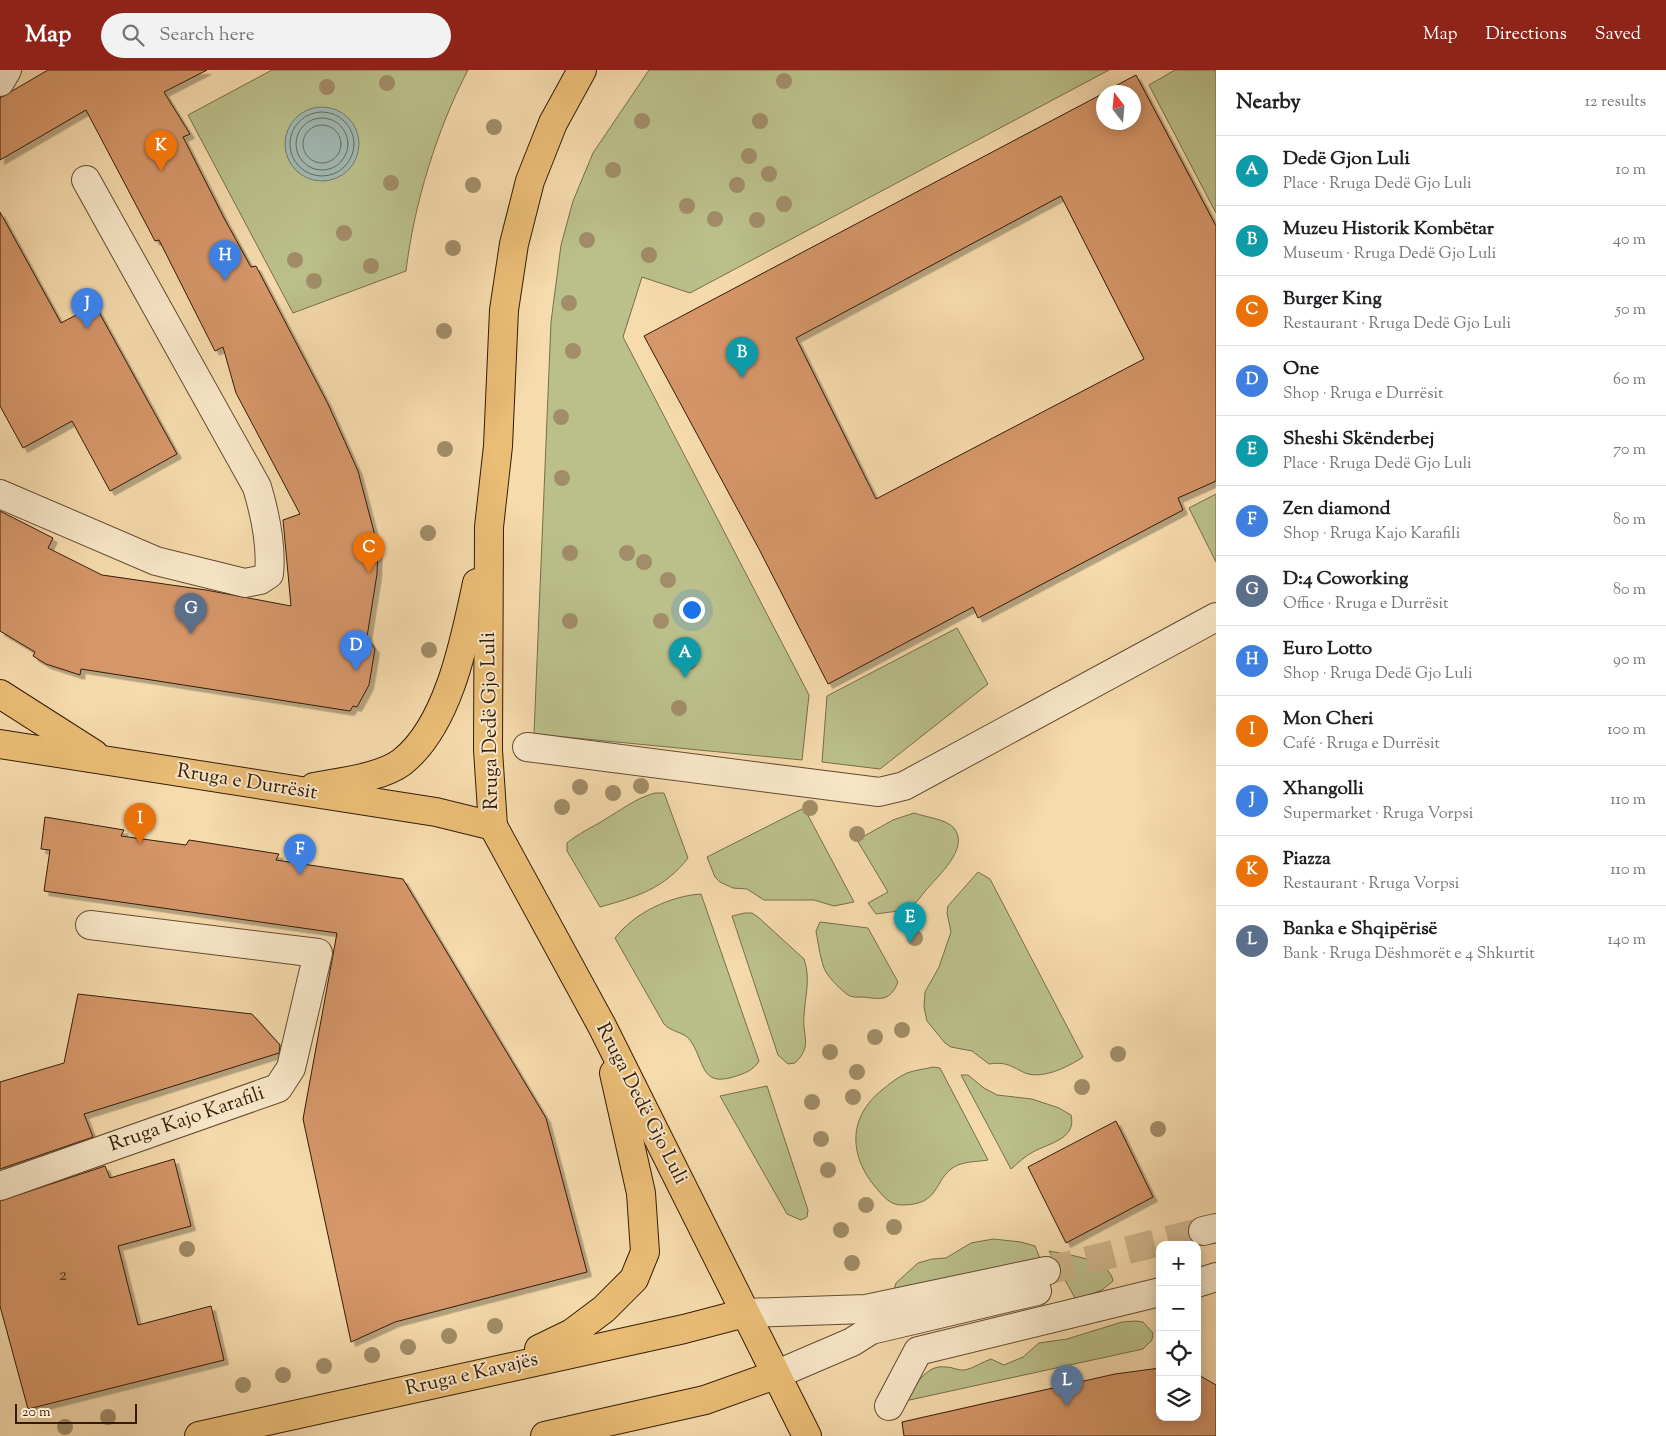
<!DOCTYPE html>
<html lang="en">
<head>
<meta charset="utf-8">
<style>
	body { margin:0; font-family:"Sorts Mill Goudy",serif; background:#f2f2f2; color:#202124 }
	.controls { position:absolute; right:15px; bottom:15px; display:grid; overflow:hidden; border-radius:10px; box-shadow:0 2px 12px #0003 }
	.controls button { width:45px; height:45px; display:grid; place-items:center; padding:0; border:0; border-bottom:1px solid #e0e0e0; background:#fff; color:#202124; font:25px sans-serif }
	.compass { position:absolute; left:1096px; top:15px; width:45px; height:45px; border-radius:50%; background:#fff; box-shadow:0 2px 12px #0003; rotate:344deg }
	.scale { position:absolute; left:15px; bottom:12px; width:122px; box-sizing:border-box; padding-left:5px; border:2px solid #331b07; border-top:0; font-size:14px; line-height:18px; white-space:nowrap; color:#331b07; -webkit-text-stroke:4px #f9e8ca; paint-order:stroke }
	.you { position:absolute; left:691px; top:539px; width:18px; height:18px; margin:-12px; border:4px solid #fff; border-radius:50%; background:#1a73e8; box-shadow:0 0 0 8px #1a73e833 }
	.badge { display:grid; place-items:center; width:32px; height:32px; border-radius:50%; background:#8f2418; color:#fff; font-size:16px; font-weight:700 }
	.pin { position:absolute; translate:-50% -41px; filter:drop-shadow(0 1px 2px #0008) }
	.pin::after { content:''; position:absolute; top:26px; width:18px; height:15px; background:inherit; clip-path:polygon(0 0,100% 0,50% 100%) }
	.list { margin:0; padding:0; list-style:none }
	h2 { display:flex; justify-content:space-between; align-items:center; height:65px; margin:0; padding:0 20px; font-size:21px }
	h2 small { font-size:16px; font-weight:400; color:#757577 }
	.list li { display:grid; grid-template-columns:32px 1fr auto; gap:15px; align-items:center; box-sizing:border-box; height:70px; padding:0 20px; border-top:1px solid #e0e0e0 }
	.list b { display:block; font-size:19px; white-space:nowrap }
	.list p { margin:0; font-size:16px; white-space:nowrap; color:#757577 }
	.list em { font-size:16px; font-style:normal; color:#757577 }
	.icon { flex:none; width:28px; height:28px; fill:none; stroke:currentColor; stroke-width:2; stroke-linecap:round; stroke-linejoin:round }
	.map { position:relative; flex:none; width:1216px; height:1366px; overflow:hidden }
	header { display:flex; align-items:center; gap:30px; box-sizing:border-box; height:70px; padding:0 25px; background:#8f2418; color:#fff }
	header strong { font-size:24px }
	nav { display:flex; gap:28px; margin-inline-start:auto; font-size:18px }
	.search { width:350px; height:45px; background:#f2f2f2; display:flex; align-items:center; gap:12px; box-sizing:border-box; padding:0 18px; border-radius:28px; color:#757577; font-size:19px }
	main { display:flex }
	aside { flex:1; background:#fff }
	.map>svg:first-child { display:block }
	.green { fill:#bbc08b; stroke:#776e49 }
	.water { fill:#a0b9b4; stroke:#747a6f }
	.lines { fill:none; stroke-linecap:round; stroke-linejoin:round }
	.shore { stroke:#6a6a5e; stroke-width:1 }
	.building { fill:#d59669; stroke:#331b07; fill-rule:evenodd; filter:url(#shadow) }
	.minor-tunnel { stroke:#cfb58c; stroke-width:28; stroke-dasharray:28 14; stroke-linecap:butt }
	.minor-casing { stroke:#644b30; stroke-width:30 }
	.major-casing { stroke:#331b07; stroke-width:30 }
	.minor { stroke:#f9e8ca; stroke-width:28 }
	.major { stroke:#ebbe76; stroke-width:28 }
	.tree { fill:#a18d68 }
	.labels { text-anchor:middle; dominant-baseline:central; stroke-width:4; stroke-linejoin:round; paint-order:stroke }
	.number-label { font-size:18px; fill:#5c3a20 }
	.street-label { font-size:20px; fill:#331b07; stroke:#f9e8ca }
</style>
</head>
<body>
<header>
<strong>Map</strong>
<div class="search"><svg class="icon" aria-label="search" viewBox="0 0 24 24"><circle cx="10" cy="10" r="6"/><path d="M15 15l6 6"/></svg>Search here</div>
<nav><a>Map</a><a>Directions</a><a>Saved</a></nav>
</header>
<main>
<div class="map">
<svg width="1216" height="1366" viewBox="0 0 1216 1366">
	<defs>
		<filter id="shadow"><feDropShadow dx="4.5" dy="4.5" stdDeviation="0" flood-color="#0004"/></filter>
	</defs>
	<rect width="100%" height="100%" fill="#f6dbad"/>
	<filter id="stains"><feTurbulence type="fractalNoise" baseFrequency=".004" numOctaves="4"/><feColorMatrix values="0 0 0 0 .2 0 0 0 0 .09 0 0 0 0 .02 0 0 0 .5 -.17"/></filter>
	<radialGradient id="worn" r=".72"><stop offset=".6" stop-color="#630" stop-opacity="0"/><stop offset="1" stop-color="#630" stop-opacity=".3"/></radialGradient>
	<!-- green -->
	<g class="green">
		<path d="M272 0H468C437 59 414 134 406 201L293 243 188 45Z"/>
		<path d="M649 0H1109L690 223 642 207 623 267 809 625 802 690 534 664 551 252 561 175 573 131 593 83Z"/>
		<path d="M1175 0H1216V143L1149 15Z"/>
		<path d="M1216 424V492L1189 438Z"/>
		<path d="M957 558 988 614 880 699 822 692 827 626Z"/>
		<path d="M655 723H664L688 788C664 819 636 827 600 837L567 781V773C579 763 591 758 604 750 621 740 636 728 655 723Z"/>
		<path d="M804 738 854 832 834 836 814 830H764L747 819 733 818 720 812 715 807 707 787Z"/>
		<path d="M914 743C925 747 946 749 954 758 970 778 938 806 926 820 921 826 917 833 910 837 900 842 887 842 876 844L868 833 888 822 857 770 893 750Z"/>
		<path d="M978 802 990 809 1083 987C1068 997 1039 1012 1021 1001 1008 994 1003 992 989 994L972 981 951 977 945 973 927 951 924 937 925 922 939 897 951 862 947 843 948 836Z"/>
		<path d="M701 824 759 991C754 1000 744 1004 733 1007 700 1017 705 991 690 970 684 962 671 962 664 954L615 868C634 843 670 826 701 824Z"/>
		<path d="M745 843H752L758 847 804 889C811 909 805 926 804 946 802 966 813 976 795 993L788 994 778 985 732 846Z"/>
		<path d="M820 852 868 858 898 912C890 932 880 929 863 927 857 927 854 928 848 925 841 920 831 910 826 902 821 894 818 872 816 861Z"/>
		<path d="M933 997 940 998 988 1090C977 1092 964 1091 954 1097 933 1110 941 1135 902 1135 890 1135 884 1127 877 1119 849 1087 847 1048 882 1020 889 1014 898 1007 907 1003 915 1000 925 999 933 997Z"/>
		<path d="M961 1005H968L984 1018 997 1025 1032 1029 1059 1038 1071 1045C1077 1069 1049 1073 1033 1082 1025 1086 1018 1093 1011 1099Z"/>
		<path d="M767 1016 808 1140 807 1147 801 1150 787 1144 720 1026Z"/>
		<path d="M993 1169 1021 1172 1035 1176 1041 1191 893 1224 896 1213 918 1193 932 1189 946 1188 971 1173Z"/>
		<path d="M1049 1181C1068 1185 1110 1189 1113 1211L1102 1220 1076 1230Z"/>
		<path d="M1136 1251 1143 1252 1153 1263 1152 1270 1143 1279 905 1331C915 1317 925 1294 946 1297 953 1297 958 1301 965 1300 974 1298 982 1292 991 1289L1004 1295 1023 1287 1039 1273 1067 1269 1122 1252Z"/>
	</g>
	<!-- water -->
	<circle class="water" cx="322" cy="74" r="37"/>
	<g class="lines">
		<!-- shore -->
		<g class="shore">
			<circle cx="322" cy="74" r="32"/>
			<circle cx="322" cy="74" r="26"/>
			<circle cx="322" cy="74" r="19"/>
		</g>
	</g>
	<!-- building -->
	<g class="building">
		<path d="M48 0H207L164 22 190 64 183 67 224 148 251 197 256 196 328 334 358 401 378 477 377 504 367 567 375 579 369 615 357 637 353 636 350 641 81 599 80 605 46 594 33 586 35 582 0 561V441L53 468 48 478 102 505 206 520 291 536 283 450 300 444 236 323 223 277 215 281 159 170 155 171 86 40 0 90V28Z"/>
		<path d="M1136 5 1216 156V411L1178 428 1183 440 978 548 973 537 828 614 759 479 644 266 1104 23V52H1134V22H1104ZM1061 126 1144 289 876 429 796 268Z"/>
		<path d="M0 142 61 253 95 235 177 384 110 421 72 351 23 378 0 336Z"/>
		<path d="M45 747 124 760 121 766 186 775 189 770 279 784 276 790 403 809 546 1048 587 1202 395 1252 351 1272 303 1049 337 863 44 821 50 780 41 779Z"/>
		<path d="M78 924 252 944 280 975 279 983 84 1044 93 1067 0 1099V1012L64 993Z"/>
		<path d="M1116 1051 1153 1127 1066 1173 1028 1097Z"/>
		<path d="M174 1089 191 1156 118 1176 138 1255 211 1236 224 1290 28 1339 0 1236V1131L105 1096 110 1108Z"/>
		<path d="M1160 1298V1347H1197V1304L1216 1315V1366H904L902 1352 1115 1304Z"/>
	</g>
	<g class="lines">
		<!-- minor-tunnel -->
		<path class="minor-tunnel" d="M1046 1201 1203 1161"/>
		<defs>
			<g id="minor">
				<path d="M0 12 7 0"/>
				<path d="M0 424 156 491 245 513 260 510 269 504C272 475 265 444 257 417L86 110"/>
				<path d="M527 677 879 722 904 716 1216 547"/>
				<path d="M0 1116 278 1018 291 998 318 883 90 855"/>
				<path d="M1203 1161 1216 1158"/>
				<path d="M1197 1213 1216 1207"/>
				<path d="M745 1243 866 1239 1046 1201"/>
				<path d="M775 1305 852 1272 871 1260 1037 1221"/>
				<path d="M889 1336 918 1281 1160 1222"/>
			</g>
			<g id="major">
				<path d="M582 0 553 53 530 111 514 174 504 240 498 376 489 457 488 680 493 756 602 956 807 1366"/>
				<path d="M0 624 94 684"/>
				<path d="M0 674 436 742 493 756"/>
				<path d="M314 717C339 712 381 708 402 692 449 655 465 569 477 513"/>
				<path d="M539 1279 572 1263 604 1239 634 1209 645 1182 641 1123 614 1003"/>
				<path d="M199 1366 684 1259 745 1243"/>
				<path d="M545 1366 705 1330 775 1305"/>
			</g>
		</defs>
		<!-- minor casing -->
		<use href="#minor" class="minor-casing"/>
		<!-- major casing -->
		<use href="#major" class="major-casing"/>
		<!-- minor -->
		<use href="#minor" class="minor"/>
		<!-- major -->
		<use href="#major" class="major"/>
	</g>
	<!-- trees -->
	<g class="tree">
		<circle cx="784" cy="11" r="8"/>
		<circle cx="387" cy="13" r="8"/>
		<circle cx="327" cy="17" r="8"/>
		<circle cx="642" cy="51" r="8"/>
		<circle cx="760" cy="51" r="8"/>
		<circle cx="494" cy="57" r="8"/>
		<circle cx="749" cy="86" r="8"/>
		<circle cx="613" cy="100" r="8"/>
		<circle cx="769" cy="104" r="8"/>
		<circle cx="391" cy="113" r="8"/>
		<circle cx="473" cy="115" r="8"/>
		<circle cx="737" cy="115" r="8"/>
		<circle cx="784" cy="134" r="8"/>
		<circle cx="687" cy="136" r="8"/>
		<circle cx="715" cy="149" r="8"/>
		<circle cx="757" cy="150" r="8"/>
		<circle cx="344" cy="163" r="8"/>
		<circle cx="587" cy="170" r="8"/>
		<circle cx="453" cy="178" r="8"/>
		<circle cx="649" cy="185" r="8"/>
		<circle cx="295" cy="190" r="8"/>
		<circle cx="371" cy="196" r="8"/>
		<circle cx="314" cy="211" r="8"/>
		<circle cx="569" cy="233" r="8"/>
		<circle cx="444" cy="261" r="8"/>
		<circle cx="573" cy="281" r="8"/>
		<circle cx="561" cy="347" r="8"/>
		<circle cx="445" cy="379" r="8"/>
		<circle cx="562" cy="408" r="8"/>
		<circle cx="428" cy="463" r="8"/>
		<circle cx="570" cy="483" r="8"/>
		<circle cx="627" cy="483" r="8"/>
		<circle cx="644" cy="492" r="8"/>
		<circle cx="668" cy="510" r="8"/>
		<circle cx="570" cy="551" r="8"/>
		<circle cx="661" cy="551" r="8"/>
		<circle cx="429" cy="580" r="8"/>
		<circle cx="689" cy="592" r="8"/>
		<circle cx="679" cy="638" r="8"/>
		<circle cx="641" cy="716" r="8"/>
		<circle cx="580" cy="717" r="8"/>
		<circle cx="613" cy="723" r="8"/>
		<circle cx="562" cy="737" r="8"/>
		<circle cx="810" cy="738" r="8"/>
		<circle cx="857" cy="764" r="8"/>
		<circle cx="915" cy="868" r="8"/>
		<circle cx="902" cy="960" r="8"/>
		<circle cx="875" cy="967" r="8"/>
		<circle cx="830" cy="982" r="8"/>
		<circle cx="1118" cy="984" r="8"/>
		<circle cx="857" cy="1002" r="8"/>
		<circle cx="1082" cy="1017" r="8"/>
		<circle cx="853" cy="1027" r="8"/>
		<circle cx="812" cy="1032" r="8"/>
		<circle cx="1158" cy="1059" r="8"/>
		<circle cx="821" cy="1069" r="8"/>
		<circle cx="828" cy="1100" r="8"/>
		<circle cx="866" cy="1135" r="8"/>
		<circle cx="894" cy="1157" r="8"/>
		<circle cx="841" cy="1160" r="8"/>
		<circle cx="187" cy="1179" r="8"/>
		<circle cx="852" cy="1193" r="8"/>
		<circle cx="495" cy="1256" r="8"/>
		<circle cx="449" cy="1266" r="8"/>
		<circle cx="408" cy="1277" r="8"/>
		<circle cx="372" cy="1285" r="8"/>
		<circle cx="324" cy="1296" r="8"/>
		<circle cx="283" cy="1305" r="8"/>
		<circle cx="243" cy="1315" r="8"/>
		<circle cx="108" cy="1347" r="8"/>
		<circle cx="65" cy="1357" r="8"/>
	</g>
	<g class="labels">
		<!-- number labels -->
		<g class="number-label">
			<text x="63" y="1206">2</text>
		</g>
		<!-- street labels -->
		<g class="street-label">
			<text transform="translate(491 651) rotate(-91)">Rruga Dedë Gjo Luli</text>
			<text transform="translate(247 713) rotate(9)">Rruga e Durrësit</text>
			<text transform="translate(641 1034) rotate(63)">Rruga Dedë Gjo Luli</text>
			<text transform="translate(187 1050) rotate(-19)">Rruga Kajo Karafili</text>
			<text transform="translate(472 1305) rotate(-13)">Rruga e Kavajës</text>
		</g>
	</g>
	<rect width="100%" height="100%" filter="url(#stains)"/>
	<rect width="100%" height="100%" fill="url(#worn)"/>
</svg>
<div class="controls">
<button>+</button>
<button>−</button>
<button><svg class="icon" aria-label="locate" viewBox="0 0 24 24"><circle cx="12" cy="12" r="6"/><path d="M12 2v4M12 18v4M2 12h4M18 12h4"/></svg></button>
<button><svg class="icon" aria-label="layers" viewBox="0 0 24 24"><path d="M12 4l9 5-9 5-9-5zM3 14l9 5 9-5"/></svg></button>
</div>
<svg class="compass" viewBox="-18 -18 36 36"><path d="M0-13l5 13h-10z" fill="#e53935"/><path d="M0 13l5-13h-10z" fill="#757577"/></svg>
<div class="scale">20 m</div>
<div class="you"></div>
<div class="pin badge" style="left:685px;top:608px;background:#0f9aa8">A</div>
<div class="pin badge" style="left:742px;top:308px;background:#0f9aa8">B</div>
<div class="pin badge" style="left:369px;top:503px;background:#e8710a">C</div>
<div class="pin badge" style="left:356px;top:601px;background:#3f7fe0">D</div>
<div class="pin badge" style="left:910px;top:873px;background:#0f9aa8">E</div>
<div class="pin badge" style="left:300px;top:805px;background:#3f7fe0">F</div>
<div class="pin badge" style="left:191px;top:564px;background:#5c6f8a">G</div>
<div class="pin badge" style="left:225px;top:211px;background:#3f7fe0">H</div>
<div class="pin badge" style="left:140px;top:774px;background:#e8710a">I</div>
<div class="pin badge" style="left:87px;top:259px;background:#3f7fe0">J</div>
<div class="pin badge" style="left:161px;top:101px;background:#e8710a">K</div>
<div class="pin badge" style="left:1067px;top:1336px;background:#5c6f8a">L</div>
</div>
<aside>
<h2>Nearby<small>12 results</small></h2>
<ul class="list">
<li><span class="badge" style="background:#0f9aa8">A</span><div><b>Dedë Gjon Luli</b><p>Place · Rruga Dedë Gjo Luli</p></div><em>10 m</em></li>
<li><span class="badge" style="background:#0f9aa8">B</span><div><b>Muzeu Historik Kombëtar</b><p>Museum · Rruga Dedë Gjo Luli</p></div><em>40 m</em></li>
<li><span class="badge" style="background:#e8710a">C</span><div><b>Burger King</b><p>Restaurant · Rruga Dedë Gjo Luli</p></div><em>50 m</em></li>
<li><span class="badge" style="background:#3f7fe0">D</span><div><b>One</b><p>Shop · Rruga e Durrësit</p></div><em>60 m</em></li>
<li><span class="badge" style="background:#0f9aa8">E</span><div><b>Sheshi Skënderbej</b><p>Place · Rruga Dedë Gjo Luli</p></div><em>70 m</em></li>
<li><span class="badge" style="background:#3f7fe0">F</span><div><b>Zen diamond</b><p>Shop · Rruga Kajo Karafili</p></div><em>80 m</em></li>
<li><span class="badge" style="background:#5c6f8a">G</span><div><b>D:4 Coworking</b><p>Office · Rruga e Durrësit</p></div><em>80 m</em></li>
<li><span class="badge" style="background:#3f7fe0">H</span><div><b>Euro Lotto</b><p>Shop · Rruga Dedë Gjo Luli</p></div><em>90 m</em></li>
<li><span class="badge" style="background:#e8710a">I</span><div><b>Mon Cheri</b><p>Café · Rruga e Durrësit</p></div><em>100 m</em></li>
<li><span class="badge" style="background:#3f7fe0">J</span><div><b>Xhangolli</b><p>Supermarket · Rruga Vorpsi</p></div><em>110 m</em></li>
<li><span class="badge" style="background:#e8710a">K</span><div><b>Piazza</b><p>Restaurant · Rruga Vorpsi</p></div><em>110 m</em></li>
<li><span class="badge" style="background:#5c6f8a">L</span><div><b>Banka e Shqipërisë</b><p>Bank · Rruga Dëshmorët e 4 Shkurtit</p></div><em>140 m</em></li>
</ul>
</aside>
</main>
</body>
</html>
